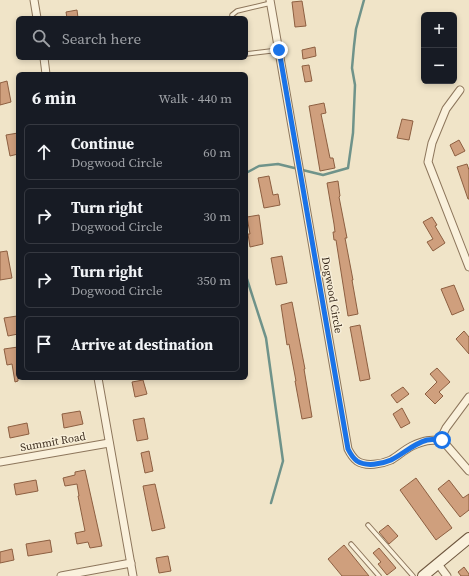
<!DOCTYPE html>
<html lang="en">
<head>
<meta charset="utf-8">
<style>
	body { margin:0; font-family:"Source Serif 4",serif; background:#20242c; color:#f1f3f6 }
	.controls { position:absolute; right:12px; top:12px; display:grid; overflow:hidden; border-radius:6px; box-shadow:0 2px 6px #0003 }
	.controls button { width:36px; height:36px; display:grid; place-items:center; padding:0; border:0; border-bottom:1px solid #363941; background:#171b24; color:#f1f3f6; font:20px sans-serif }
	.stop { position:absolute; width:12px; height:12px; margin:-9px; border:3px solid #1a73e8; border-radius:50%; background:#fff }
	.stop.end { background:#1a73e8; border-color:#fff; box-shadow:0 1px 4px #0008 }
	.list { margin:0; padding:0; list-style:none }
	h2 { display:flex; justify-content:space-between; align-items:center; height:52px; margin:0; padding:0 16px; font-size:17px }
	h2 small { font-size:13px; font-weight:400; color:#9ea1a6 }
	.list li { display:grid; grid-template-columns:26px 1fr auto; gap:12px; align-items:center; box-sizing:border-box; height:56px; margin:0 8px 8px; padding:0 8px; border:1px solid #363941; border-radius:6px }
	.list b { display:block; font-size:15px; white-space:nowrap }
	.list p { margin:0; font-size:13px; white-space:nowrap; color:#9ea1a6 }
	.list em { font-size:13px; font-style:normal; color:#9ea1a6 }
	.icon { flex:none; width:22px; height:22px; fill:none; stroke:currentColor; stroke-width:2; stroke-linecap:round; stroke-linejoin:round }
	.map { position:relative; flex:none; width:469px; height:576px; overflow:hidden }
	.search { position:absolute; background:#171b24; box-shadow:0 2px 6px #0003; left:16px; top:16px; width:232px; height:44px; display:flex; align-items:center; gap:10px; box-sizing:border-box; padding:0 14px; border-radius:6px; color:#9ea1a6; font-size:15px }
	.panel { position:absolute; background:#171b24; box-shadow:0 2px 6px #0003; left:16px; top:72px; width:232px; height:308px; border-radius:6px }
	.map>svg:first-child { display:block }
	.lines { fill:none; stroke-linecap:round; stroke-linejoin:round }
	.stream { stroke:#6f938a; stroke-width:2.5 }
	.building { fill:#cf9f7d; stroke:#8d5f41 }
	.lane-casing { stroke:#8d765c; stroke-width:5.5 }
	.street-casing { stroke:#8d765c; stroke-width:9 }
	.secondary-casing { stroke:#6f573f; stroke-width:12 }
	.lane { stroke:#faf1dc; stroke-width:3.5 }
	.street { stroke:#faf1dc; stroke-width:7 }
	.secondary { stroke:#faf1dc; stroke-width:10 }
	.route { stroke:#1a73e8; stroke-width:5 }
	.labels { text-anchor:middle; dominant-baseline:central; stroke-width:3; stroke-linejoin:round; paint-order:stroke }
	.street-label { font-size:11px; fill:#3d2e20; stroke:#f7eed8 }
</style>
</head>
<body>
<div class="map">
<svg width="469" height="576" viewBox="0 0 469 576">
	<rect width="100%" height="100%" fill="#f0e4c8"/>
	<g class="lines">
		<!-- stream -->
		<g class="stream">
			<path d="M246 173 259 166 278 164 323 175 348 168 353 133 355 85 352 68 354 46 356 29 364 0"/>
			<path d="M246 276 266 338 283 461 271 503"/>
		</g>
	</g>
	<!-- building -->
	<g class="building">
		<path d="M302 1 306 26 295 27 292 2Z"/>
		<path d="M77 10 78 18H67L66 12Z"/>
		<path d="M315 47 316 56 303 59 302 50Z"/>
		<path d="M309 65 312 81 305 82 302 66Z"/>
		<path d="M7 81 11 102 0 105V83Z"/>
		<path d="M324 103 326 113 321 114 330 158H333L335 168 320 171 309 106Z"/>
		<path d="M402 119 413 121 409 140 397 138Z"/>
		<path d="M18 133V154L10 156 6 135Z"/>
		<path d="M459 140 465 151 455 156 450 145Z"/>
		<path d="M467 164 469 170V199H468L457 167Z"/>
		<path d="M269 176 273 195 278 194 280 205 264 208 258 178Z"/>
		<path d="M338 181 340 196 339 197 347 238H345L353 280H352L358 314 348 316 336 240H334L333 232H335L334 224 327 183Z"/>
		<path d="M259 215 263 244 250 247 248 234H250L247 217Z"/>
		<path d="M432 217 437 225 435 226 445 243 433 251 427 242 433 239 423 222Z"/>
		<path d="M7 251 12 278 0 280V252Z"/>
		<path d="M282 256 287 283 276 285 271 258Z"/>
		<path d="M454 285 464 310 452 315 441 289Z"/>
		<path d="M292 302 305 369H304L312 417 302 419 295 381H296L289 344 287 345 281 305Z"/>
		<path d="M17 316 18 334 8 336 4 318Z"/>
		<path d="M360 325 370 379 360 381 350 327Z"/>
		<path d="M464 331 469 337V354L456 339Z"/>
		<path d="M18 347V381L15 382 12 364 7 365 4 349Z"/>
		<path d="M437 368 450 382 439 392 443 396 435 404 425 394 437 382 430 374Z"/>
		<path d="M143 380 147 394 135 397 132 382Z"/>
		<path d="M403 387 409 394 397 403 391 395Z"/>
		<path d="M402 408 410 423 401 428 393 414Z"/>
		<path d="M80 411 83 424 64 428 62 414Z"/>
		<path d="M144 418 148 439 137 441 133 420Z"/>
		<path d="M27 423 29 434 10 438 8 427Z"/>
		<path d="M149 451 153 471 145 473 141 453Z"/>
		<path d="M85 470 102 546 90 548 88 542 77 544 75 533 85 531 78 496H79L77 484 65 486 63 478 75 475V472Z"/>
		<path d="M416 478 452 528 436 540 400 490Z"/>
		<path d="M36 480 38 491 16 495 14 484Z"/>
		<path d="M449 480 463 498 469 494V510L460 517 438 489Z"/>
		<path d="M155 484 165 528 152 531 143 486Z"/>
		<path d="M388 525 398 536 389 544 379 532Z"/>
		<path d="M50 540 52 552 28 556 26 544Z"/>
		<path d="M344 545 369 576H342L328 559Z"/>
		<path d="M379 548 396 568 387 575 378 564 381 562 373 553Z"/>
		<path d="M12 549 14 560 0 563V552Z"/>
		<path d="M168 556 171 571 159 573 156 558Z"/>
		<path d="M464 567 469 574V576H461L458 572Z"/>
	</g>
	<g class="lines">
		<defs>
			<g id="lane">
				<path d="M232 18V15L237 11 271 3"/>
				<path d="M246 54 279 50"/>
				<path d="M368 525 413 576"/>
				<path d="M351 544 379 576"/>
			</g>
			<g id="street">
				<path d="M34 0 37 18"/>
				<path d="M270 0 348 449C350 453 353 458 357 461 366 467 382 464 391 460 398 456 404 450 412 446 425 440 429 440 442 440L469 471"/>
				<path d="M44 58 46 74"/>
				<path d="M460 90 446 109 432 143 428 162 469 267"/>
				<path d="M98 378 133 576"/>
				<path d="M440 440 446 428 469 397"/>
				<path d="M0 462 109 443"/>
				<path d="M438 564 447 576"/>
				<path d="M61 576 131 563"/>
			</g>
			<path id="secondary" d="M423 576 469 538"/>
		</defs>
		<!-- lane casing -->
		<use href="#lane" class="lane-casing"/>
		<!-- street casing -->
		<use href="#street" class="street-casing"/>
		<!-- secondary casing -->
		<use href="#secondary" class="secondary-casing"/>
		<!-- lane -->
		<use href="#lane" class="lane"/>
		<!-- street -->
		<use href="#street" class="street"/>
		<!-- secondary -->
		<use href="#secondary" class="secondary"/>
	</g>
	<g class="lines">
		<!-- route -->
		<path class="route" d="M279 50 348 449C350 453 353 458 357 461 366 467 382 464 391 460 403 454 413 444 427 440 432 439 437 440 442 440"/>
	</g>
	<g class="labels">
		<!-- street labels -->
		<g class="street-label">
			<text transform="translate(332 295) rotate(80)">Dogwood Circle</text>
			<text transform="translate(53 442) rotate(-10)">Summit Road</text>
		</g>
	</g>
</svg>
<div class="controls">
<button>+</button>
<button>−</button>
</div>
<div class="stop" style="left:442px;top:440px"></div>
<div class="stop end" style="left:279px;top:50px"></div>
<div class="search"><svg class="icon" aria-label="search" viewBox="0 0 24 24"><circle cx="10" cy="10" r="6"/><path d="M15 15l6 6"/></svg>Search here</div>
<section class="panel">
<h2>6 min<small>Walk · 440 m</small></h2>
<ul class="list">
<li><svg class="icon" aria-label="ahead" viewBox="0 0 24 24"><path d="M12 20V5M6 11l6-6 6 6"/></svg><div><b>Continue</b><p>Dogwood Circle</p></div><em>60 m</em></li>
<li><svg class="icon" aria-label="right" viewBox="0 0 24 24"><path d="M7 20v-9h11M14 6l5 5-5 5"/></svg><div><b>Turn right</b><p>Dogwood Circle</p></div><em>30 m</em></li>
<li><svg class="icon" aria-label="right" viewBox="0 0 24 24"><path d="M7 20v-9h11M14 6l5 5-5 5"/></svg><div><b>Turn right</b><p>Dogwood Circle</p></div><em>350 m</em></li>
<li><svg class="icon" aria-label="arrive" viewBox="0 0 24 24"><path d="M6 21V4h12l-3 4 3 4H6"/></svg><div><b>Arrive at destination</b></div></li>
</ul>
</section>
</div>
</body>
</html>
